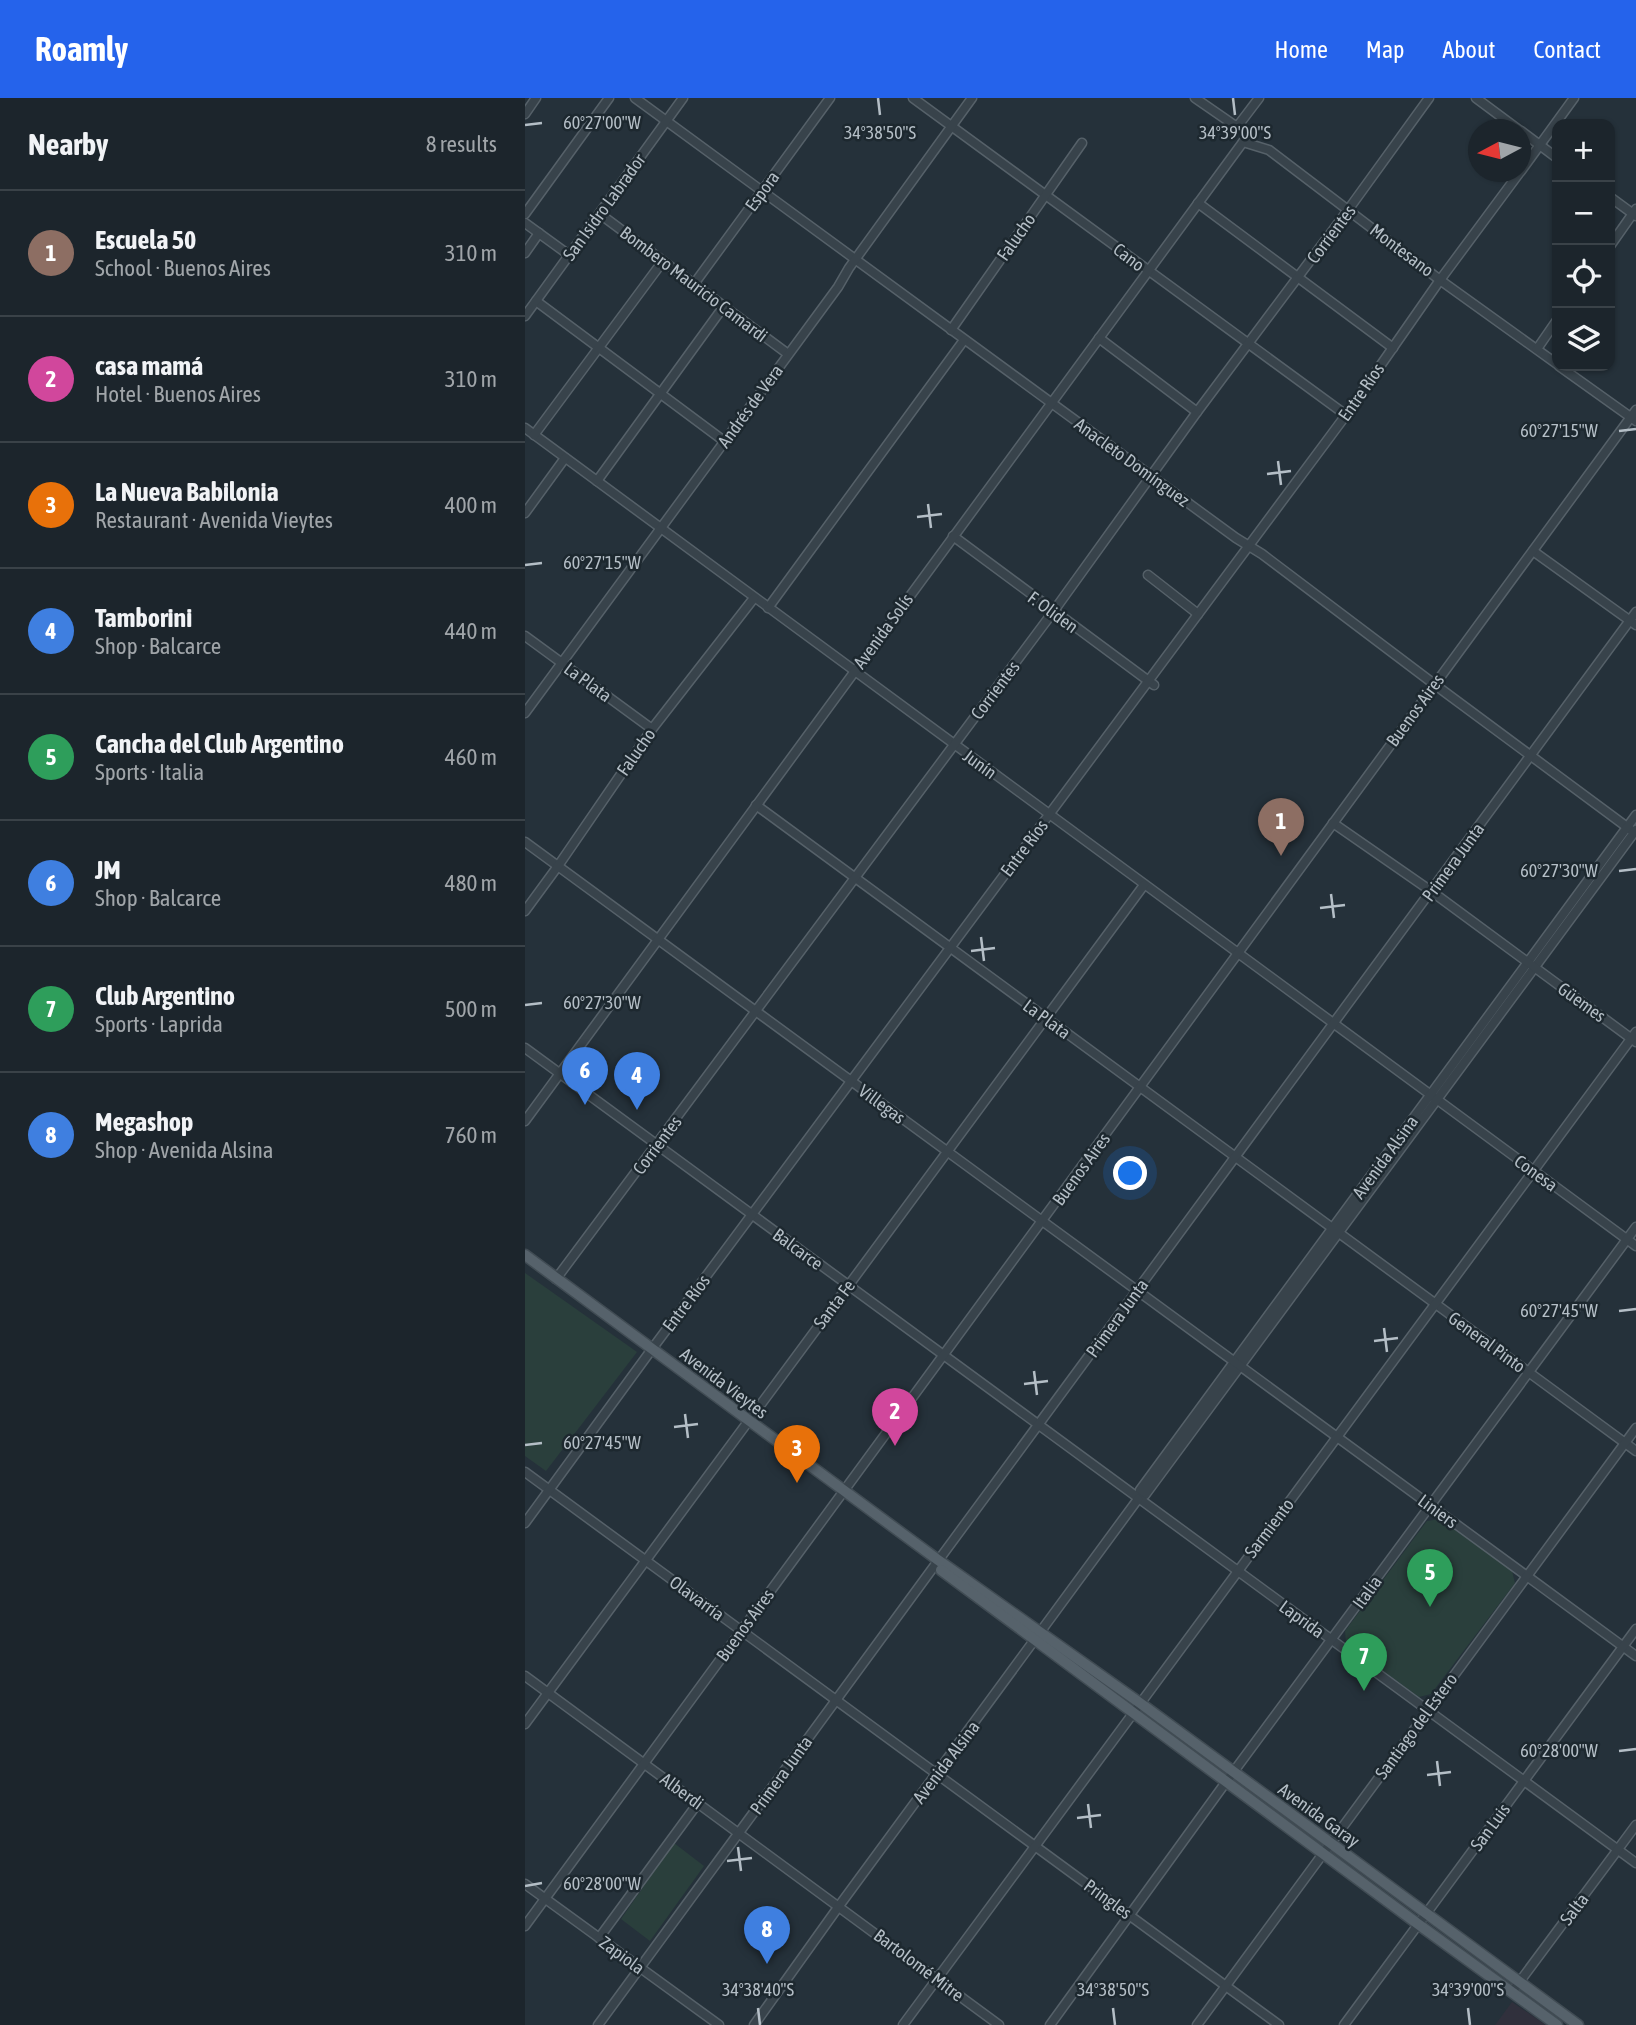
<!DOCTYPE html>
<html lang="en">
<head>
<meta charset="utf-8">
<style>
	body { margin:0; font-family:"Asap Condensed",sans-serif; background:#293138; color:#f1f3f6 }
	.controls { position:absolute; right:21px; top:21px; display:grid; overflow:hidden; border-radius:14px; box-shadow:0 2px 5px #0004 }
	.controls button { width:63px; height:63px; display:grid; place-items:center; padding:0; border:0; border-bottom:2px solid #3a4248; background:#1c252c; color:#f1f3f6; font:35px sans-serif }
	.compass { position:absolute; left:943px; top:21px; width:63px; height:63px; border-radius:50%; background:#1c252c; box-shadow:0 2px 5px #0004; rotate:263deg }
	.you { position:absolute; left:606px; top:1076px; width:24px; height:24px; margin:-18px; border:5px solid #fff; border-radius:50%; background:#1a73e8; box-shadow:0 0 0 10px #1a73e833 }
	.badge { display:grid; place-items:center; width:46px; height:46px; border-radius:50%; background:#2563eb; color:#fff; font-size:23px; font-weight:700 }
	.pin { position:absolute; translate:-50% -58px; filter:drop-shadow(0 2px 4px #0008) }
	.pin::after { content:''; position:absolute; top:37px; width:24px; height:21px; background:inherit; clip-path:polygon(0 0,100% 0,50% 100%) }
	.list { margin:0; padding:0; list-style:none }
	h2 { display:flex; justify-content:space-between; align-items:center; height:91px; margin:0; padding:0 28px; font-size:30px }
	h2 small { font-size:23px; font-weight:400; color:#a0a5a9 }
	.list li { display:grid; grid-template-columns:46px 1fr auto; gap:21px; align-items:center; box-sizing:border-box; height:126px; padding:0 28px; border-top:2px solid #3a4248 }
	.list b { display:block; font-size:26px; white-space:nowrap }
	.list p { margin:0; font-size:23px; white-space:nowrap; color:#a0a5a9 }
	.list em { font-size:23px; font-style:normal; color:#a0a5a9 }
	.icon { flex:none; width:38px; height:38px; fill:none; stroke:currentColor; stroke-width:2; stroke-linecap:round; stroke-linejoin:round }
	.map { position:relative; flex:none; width:1111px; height:1927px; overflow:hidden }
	header { display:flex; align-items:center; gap:42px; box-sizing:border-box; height:98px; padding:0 35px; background:#2563eb; color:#fff }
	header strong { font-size:33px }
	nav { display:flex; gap:38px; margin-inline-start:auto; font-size:24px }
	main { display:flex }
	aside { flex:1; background:#1c252c }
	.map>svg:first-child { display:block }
	.medical { fill:#30303c }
	.green { fill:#2a3f3c }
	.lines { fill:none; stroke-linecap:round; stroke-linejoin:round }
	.minor-casing { stroke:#566169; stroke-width:11 }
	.major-casing { stroke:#414c54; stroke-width:13 }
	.minor { stroke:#38434b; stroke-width:8 }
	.major { stroke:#56626b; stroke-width:10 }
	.ticks { fill:none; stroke:#b4bec6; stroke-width:2.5 }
	.labels { text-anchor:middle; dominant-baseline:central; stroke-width:5; stroke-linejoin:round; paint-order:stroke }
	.street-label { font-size:18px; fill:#b4bec6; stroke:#1d282f }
	.ticks-label { font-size:18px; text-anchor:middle; fill:#b4bec6; stroke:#1d282f; stroke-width:5; stroke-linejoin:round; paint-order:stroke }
</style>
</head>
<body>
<header>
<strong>Roamly</strong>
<nav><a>Home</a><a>Map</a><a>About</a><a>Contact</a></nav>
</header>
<main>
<aside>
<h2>Nearby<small>8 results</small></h2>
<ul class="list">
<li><span class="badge" style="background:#8d6e63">1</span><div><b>Escuela 50</b><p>School · Buenos Aires</p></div><em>310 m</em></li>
<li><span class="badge" style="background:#d1479c">2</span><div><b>casa mamá</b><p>Hotel · Buenos Aires</p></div><em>310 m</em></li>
<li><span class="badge" style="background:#e8710a">3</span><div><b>La Nueva Babilonia</b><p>Restaurant · Avenida Vieytes</p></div><em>400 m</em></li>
<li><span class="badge" style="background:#3f7fe0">4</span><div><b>Tamborini</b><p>Shop · Balcarce</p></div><em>440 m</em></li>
<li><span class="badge" style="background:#2e9e5b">5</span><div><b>Cancha del Club Argentino</b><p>Sports · Italia</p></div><em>460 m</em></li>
<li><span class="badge" style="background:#3f7fe0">6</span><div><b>JM</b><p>Shop · Balcarce</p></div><em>480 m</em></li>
<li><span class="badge" style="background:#2e9e5b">7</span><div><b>Club Argentino</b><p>Sports · Laprida</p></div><em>500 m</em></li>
<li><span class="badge" style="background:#3f7fe0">8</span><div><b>Megashop</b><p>Shop · Avenida Alsina</p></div><em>760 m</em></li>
</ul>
</aside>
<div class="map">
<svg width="1111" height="1927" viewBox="0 0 1111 1927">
	<rect width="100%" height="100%" fill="#25313a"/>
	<!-- medical -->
	<path class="medical" d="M987 1904 1021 1927H970Z"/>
	<!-- green -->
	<g class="green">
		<path d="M0 1175 112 1254 21 1373 0 1358Z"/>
		<path d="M915 1421 987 1473 990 1485 906 1596 894 1599 821 1546 820 1533 902 1423Z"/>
		<path d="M149 1745 179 1768 125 1843 96 1821Z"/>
	</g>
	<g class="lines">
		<defs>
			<g id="minor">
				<path d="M110 0 711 440 737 456 909 586 1106 732"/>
				<path d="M388 0 821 317"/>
				<path d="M670 0 712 29"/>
				<path d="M951 0 994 32"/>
				<path d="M0 16 11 0"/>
				<path d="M712 29 734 0"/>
				<path d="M996 33 1032 60"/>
				<path d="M718 44 744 52 915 182 1032 266"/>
				<path d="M996 73 1049 0"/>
				<path d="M1085 99 1111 118"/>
				<path d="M673 105 868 250"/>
				<path d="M0 116 84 0"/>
				<path d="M75 116 263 256"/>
				<path d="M0 125 44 157"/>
				<path d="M1085 148 1111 111"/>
				<path d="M0 155 14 135"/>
				<path d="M169 186 305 0"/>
				<path d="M11 203 199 343"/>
				<path d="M0 218 158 0"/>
				<path d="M426 232 557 45"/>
				<path d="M574 240 672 314"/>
				<path d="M1012 251 1032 222"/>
				<path d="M1034 268 1111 323"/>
				<path d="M0 330 1111 1148"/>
				<path d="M9 337 138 163"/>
				<path d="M72 383 199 208"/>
				<path d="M0 415 40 360"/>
				<path d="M428 438 629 587"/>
				<path d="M1008 453 1111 527"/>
				<path d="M623 477 673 516"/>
				<path d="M243 510 439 242"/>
				<path d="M0 538 127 631"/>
				<path d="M0 615 313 189 324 170 447 0"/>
				<path d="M231 707 1111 1353"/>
				<path d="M1111 717 615 1392 613 1401 620 1397 1111 732"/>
				<path d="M808 725 906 793 1111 944"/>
				<path d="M0 744 1111 1558"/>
				<path d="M0 813 33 768 127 631 229 500"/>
				<path d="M0 950 1111 1765"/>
				<path d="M0 1023 718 44"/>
				<path d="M31 1181 528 514 672 314 823 112 904 0"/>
				<path d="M0 1374 754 1927"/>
				<path d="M0 1425 127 1251 821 317 915 182 995 74"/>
				<path d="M0 1578 474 1927"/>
				<path d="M0 1626 619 787"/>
				<path d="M0 1786 194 1927"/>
				<path d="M0 1828 1111 312"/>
				<path d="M74 1840 173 1705"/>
				<path d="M987 1894 1111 1727"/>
				<path d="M73 1927 410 1467 1111 514"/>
				<path d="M229 1927 314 1808 613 1401"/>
				<path d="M378 1927 1111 934"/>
				<path d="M525 1927 701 1684 1111 1129"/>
				<path d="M672 1927 1111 1330"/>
				<path d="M819 1927 1111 1531"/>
			</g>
			<g id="major">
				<path d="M0 1157 413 1462 615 1605 1053 1927"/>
				<path d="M416 1472 893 1826 1032 1927"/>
			</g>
		</defs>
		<!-- minor casing -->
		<use href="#minor" class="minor-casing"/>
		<!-- major casing -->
		<use href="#major" class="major-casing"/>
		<!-- minor -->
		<use href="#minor" class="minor"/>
		<!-- major -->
		<use href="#major" class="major"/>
	</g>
	<!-- ticks -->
	<path class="ticks" d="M353 0 355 17M708 0 710 17M0 27 17 25M1094 333 1111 331M753 363 756 387M742 376 766 373M403 406 406 430M392 419 417 416M0 467 17 465M1094 773 1111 771M806 796 809 820M795 810 820 807M456 839 459 863M446 853 470 850M0 907 17 905M1094 1213 1111 1211M859 1230 862 1254M849 1243 873 1240M509 1273 512 1297M499 1286 523 1283M160 1316 163 1340M149 1329 173 1326M0 1347 17 1345M1094 1653 1111 1651M912 1663 915 1688M902 1677 926 1674M563 1706 566 1730M552 1720 576 1717M213 1749 216 1773M202 1763 227 1760M0 1788 17 1785M233 1910 235 1927M588 1910 590 1927M943 1910 945 1927"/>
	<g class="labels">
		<!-- street labels -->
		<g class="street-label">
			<text transform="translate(237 93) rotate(-54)">Espora</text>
			<text transform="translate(79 109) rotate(-54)">San Isidro Labrador</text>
			<text transform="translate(806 136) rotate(-53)">Corrientes</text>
			<text transform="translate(491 139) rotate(-55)">Falucho</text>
			<text transform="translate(877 152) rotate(37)">Montesano</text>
			<text transform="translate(604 159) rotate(37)">Cano</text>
			<text transform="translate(169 186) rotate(37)">Bombero Mauricio Camardi</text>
			<text transform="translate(836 294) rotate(-55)">Entre Ríos</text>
			<text transform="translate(225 308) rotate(-54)">Andrés de Vera</text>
			<text transform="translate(607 364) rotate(36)">Anacleto Domínguez</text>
			<text transform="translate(528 514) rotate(36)">F. Oliden</text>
			<text transform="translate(358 533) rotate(-54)">Avenida Solís</text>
			<text transform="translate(63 584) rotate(36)">La Plata</text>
			<text transform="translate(470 592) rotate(-53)">Corrientes</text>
			<text transform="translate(890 612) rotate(-54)">Buenos Aires</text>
			<text transform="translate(111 654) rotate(-55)">Falucho</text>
			<text transform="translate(455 666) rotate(36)">Junín</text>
			<text transform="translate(499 750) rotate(-53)">Entre Ríos</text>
			<text transform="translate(928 764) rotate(-54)">Primera Junta</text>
			<text transform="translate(1057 904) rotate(36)">Güemes</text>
			<text transform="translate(522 921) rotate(36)">La Plata</text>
			<text transform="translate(357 1006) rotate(36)">Villegas</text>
			<text transform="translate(132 1047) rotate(-53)">Corrientes</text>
			<text transform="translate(860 1059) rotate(-54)">Avenida Alsina</text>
			<text transform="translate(556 1071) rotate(-54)">Buenos Aires</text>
			<text transform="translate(1011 1075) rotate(36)">Conesa</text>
			<text transform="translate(273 1151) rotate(36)">Balcarce</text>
			<text transform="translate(161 1205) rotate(-53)">Entre Ríos</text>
			<text transform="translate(309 1206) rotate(-53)">Santa Fe</text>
			<text transform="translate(592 1220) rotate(-54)">Primera Junta</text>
			<text transform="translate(962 1244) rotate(36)">General Pinto</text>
			<text transform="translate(199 1285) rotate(37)">Avenida Vieytes</text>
			<text transform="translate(913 1413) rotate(36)">Liniers</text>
			<text transform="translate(744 1430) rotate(-53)">Sarmiento</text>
			<text transform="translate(842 1494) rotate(-54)">Italia</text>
			<text transform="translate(172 1500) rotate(36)">Olavarría</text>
			<text transform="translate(777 1521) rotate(36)">Laprida</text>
			<text transform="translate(220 1527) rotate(-54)">Buenos Aires</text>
			<text transform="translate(891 1628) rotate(-54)">Santiago del Estero</text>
			<text transform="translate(421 1664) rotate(-53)">Avenida Alsina</text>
			<text transform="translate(256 1677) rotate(-54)">Primera Junta</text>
			<text transform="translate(157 1693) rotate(36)">Alberdi</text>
			<text transform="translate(794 1717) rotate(36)">Avenida Garay</text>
			<text transform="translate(965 1729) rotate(-54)">San Luis</text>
			<text transform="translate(583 1801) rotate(36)">Pringles</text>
			<text transform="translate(1049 1811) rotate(-53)">Salta</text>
			<text transform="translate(97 1857) rotate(36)">Zapiola</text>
			<text transform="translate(394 1867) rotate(37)">Bartolomé Mitre</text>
		</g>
	</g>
	<g class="ticks-label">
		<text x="77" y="31">60°27'00"W</text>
		<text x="355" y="41">34°38'50"S</text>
		<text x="710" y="41">34°39'00"S</text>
		<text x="1034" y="339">60°27'15"W</text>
		<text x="77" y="471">60°27'15"W</text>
		<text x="1034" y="779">60°27'30"W</text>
		<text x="77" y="911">60°27'30"W</text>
		<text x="1034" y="1219">60°27'45"W</text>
		<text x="77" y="1351">60°27'45"W</text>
		<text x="1034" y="1659">60°28'00"W</text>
		<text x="77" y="1792">60°28'00"W</text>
		<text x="233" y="1898">34°38'40"S</text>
		<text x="588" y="1898">34°38'50"S</text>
		<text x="943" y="1898">34°39'00"S</text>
	</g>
</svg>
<div class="controls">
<button>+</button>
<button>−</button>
<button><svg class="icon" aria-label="locate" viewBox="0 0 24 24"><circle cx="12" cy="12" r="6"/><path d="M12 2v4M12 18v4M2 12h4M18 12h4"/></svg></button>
<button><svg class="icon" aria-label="layers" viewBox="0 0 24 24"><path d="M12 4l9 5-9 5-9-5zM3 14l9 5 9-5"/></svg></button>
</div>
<svg class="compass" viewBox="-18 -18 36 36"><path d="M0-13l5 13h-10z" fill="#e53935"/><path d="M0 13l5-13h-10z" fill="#a0a5a9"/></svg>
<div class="you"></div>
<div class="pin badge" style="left:756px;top:758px;background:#8d6e63">1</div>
<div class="pin badge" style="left:370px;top:1348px;background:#d1479c">2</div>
<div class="pin badge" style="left:272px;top:1385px;background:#e8710a">3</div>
<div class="pin badge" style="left:112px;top:1012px;background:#3f7fe0">4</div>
<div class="pin badge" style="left:905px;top:1509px;background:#2e9e5b">5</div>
<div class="pin badge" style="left:60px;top:1007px;background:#3f7fe0">6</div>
<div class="pin badge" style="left:839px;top:1593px;background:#2e9e5b">7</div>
<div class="pin badge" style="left:242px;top:1866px;background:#3f7fe0">8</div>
</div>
</main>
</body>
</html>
